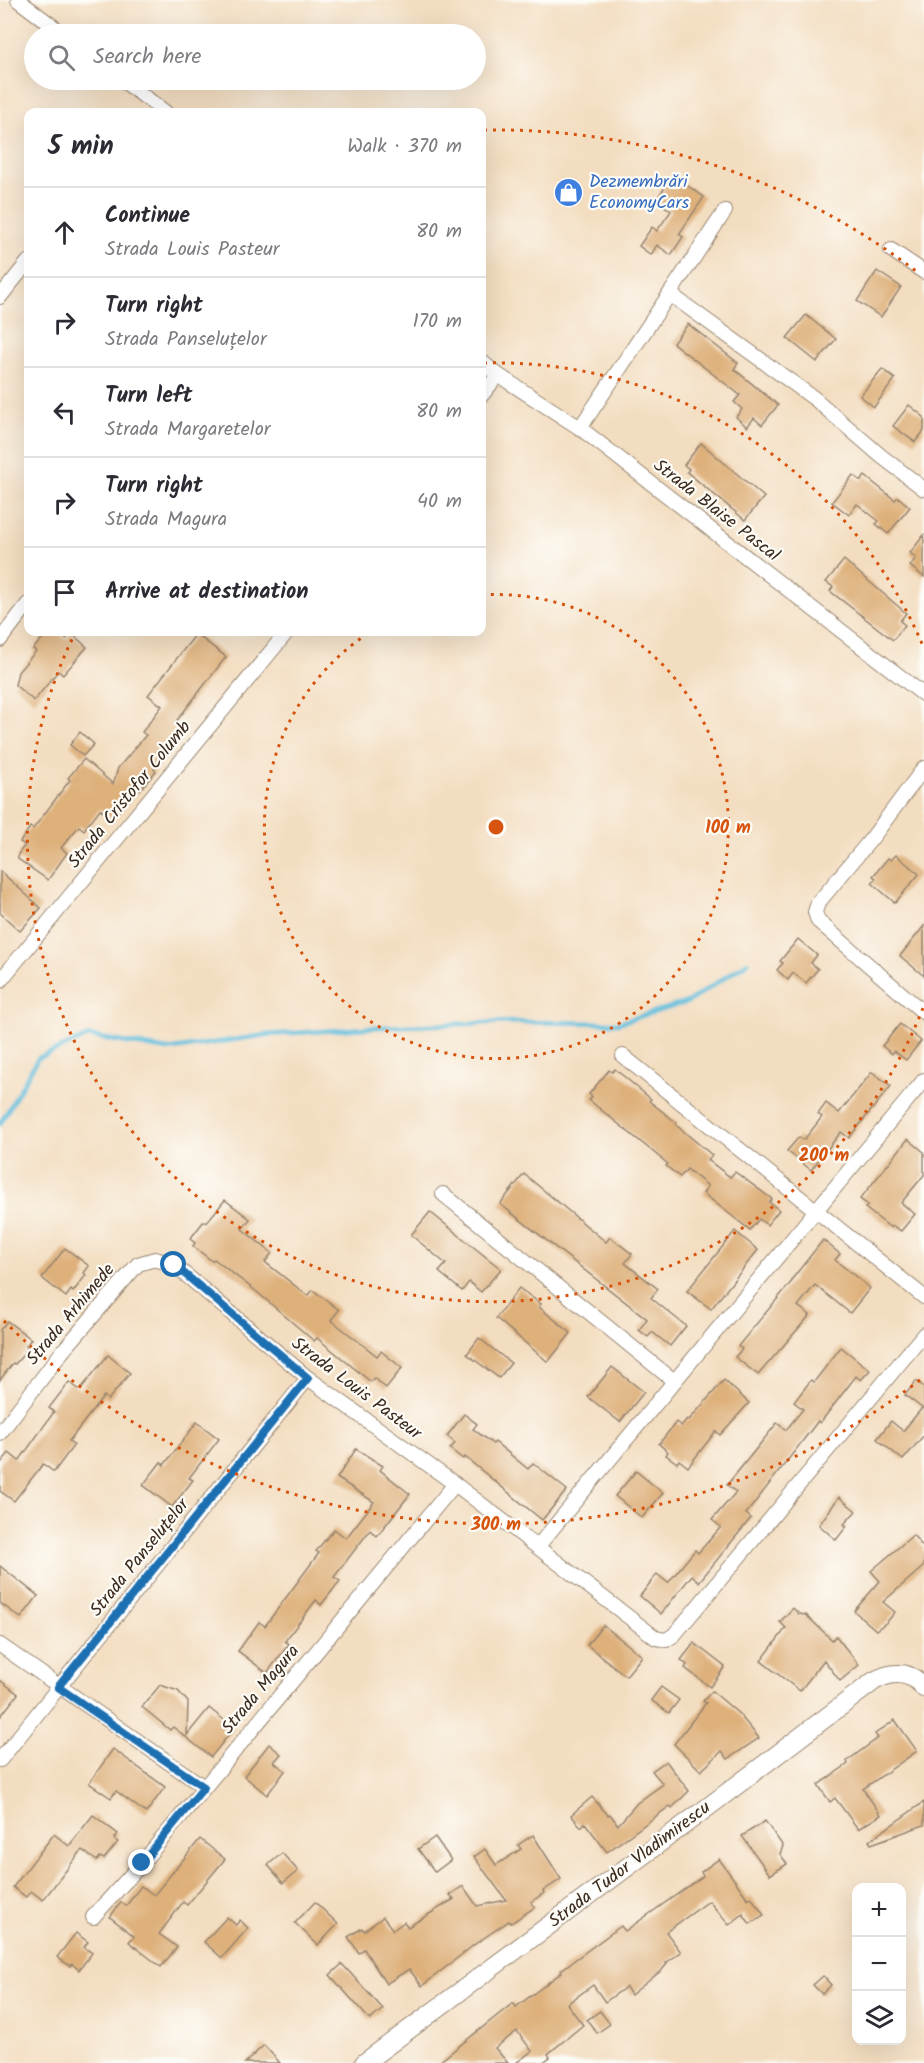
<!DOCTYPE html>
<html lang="en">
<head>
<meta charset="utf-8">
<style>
	body { margin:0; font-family:Kalam,sans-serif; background:#f2f2f3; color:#2b2b33 }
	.controls { position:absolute; right:18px; bottom:18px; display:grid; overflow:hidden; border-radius:12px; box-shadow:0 6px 24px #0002 }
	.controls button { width:54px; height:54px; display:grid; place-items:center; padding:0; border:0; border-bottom:2px solid #e1e1e2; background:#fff; color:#2b2b33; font:30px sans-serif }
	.stop { position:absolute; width:18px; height:18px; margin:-14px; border:4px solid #1f6fb2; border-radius:50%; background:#fff }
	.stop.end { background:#1f6fb2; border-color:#fff; box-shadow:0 2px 6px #0008 }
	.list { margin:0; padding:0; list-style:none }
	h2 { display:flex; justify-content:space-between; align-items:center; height:78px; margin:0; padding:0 24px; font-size:26px }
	h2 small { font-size:20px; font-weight:400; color:#7c7c81 }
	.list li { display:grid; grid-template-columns:39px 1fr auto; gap:18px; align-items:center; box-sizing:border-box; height:90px; padding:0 24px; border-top:2px solid #e1e1e2 }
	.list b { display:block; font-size:22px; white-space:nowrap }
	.list p { margin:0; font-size:20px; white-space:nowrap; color:#7c7c81 }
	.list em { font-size:20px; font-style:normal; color:#7c7c81 }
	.icon { flex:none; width:33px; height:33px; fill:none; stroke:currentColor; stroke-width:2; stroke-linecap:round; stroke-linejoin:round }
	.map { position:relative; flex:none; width:924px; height:2063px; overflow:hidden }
	.search { position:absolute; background:#fff; box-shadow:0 6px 24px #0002; left:24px; top:24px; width:462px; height:66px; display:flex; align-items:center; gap:15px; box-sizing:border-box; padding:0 21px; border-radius:33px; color:#7c7c81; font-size:22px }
	.panel { position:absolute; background:#fff; box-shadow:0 6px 24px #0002; left:24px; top:108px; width:462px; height:528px; border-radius:12px }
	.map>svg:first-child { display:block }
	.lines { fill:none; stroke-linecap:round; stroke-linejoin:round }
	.stream { stroke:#5bbbda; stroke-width:4.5 }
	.building { fill:#deb07a }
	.minor-casing { stroke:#97846f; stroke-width:16 }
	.tertiary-casing { stroke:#97846f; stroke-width:20 }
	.minor { stroke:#fff; stroke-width:14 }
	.tertiary { stroke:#fff; stroke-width:18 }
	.route { stroke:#1f6fb2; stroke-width:8 }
	.ring { fill:none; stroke:#d7540e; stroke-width:3; stroke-dasharray:3 6 }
	.labels { text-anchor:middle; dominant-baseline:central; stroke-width:4.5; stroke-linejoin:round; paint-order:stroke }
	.shop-label { font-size:18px; fill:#366cbe; stroke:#fdfcf7; text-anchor:start }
	.street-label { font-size:18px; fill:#3b2a1e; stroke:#fdfcf7 }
	.centre { fill:#d7540e; stroke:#fdfcf7; stroke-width:3 }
	.ring-label { font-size:18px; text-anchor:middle; font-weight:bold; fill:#d7540e; stroke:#fdfcf7; stroke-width:4.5; stroke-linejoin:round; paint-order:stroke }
</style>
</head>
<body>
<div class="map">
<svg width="924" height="2063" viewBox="0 0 924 2063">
	<rect width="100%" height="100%" fill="#fdfcf7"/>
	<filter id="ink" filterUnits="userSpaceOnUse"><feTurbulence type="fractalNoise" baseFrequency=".0167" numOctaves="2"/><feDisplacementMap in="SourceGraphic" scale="12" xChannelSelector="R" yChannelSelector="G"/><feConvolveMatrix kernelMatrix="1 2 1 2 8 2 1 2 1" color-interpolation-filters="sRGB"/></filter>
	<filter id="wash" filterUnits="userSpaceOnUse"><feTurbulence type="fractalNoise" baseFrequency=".008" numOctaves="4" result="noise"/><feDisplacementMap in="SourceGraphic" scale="24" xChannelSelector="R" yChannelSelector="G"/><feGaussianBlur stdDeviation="1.35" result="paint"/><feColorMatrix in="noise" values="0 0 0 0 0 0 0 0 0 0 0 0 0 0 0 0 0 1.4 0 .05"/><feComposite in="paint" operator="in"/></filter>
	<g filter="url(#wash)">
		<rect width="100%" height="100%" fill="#f3ddc0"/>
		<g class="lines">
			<!-- stream -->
			<path class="stream" d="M0 1124 38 1058 89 1036 167 1050 266 1035 380 1027 511 1022 618 1023 688 1002 748 962"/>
		</g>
		<g id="blocks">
			<!-- building -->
			<g class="building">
				<path d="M673 176 704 197 679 234 683 237 671 255 657 245 651 255 639 246 652 227 657 231 671 211 656 200Z"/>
				<path d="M877 271 901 287 881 317 857 301Z"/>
				<path d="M806 315 836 339 817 362 787 338Z"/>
				<path d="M688 324 738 363 734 369 778 405 762 425 754 418 747 427 736 417 742 409 734 402 740 395 673 343Z"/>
				<path d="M882 369 895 379 874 407 860 396Z"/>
				<path d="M909 405 924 417V431L915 442 893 426Z"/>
				<path d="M701 443 764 497 745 520 687 472 689 469 684 465Z"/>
				<path d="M853 475 861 481 865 476 895 500 898 497 910 507 888 534 876 524 879 521 857 504 849 515 832 502Z"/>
				<path d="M924 535V577L910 566 916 558 910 553Z"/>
				<path d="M844 560 906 613 900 621 905 625 893 640 830 591 833 587 826 582Z"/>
				<path d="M48 632H57L66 639 71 633 87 647 63 675 58 671 34 701 15 685 18 672 36 651 33 649Z"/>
				<path d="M196 634 226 657 175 723 185 731 154 769 156 771 140 790 138 788 112 819 100 809 84 830 79 826 61 848 67 853 48 880 18 859V854L25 845 20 842 30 827 33 829 70 780 68 778 84 759 113 784 118 768 146 735 142 732 162 706 148 695Z"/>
				<path d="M80 732 94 744 83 756 70 745Z"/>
				<path d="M896 855 919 874 895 903 872 883 876 878 873 876 888 858 891 860Z"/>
				<path d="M0 871 41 908 20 931 0 913Z"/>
				<path d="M924 926V976L900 956Z"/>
				<path d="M798 939 817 955 811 963 818 969 806 983 793 973 788 980 777 970 783 963 780 961Z"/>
				<path d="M900 1024 921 1041 906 1060 894 1051 892 1054 882 1046Z"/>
				<path d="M615 1069 651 1099 649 1101 677 1123 676 1125 712 1155 708 1160 730 1177 735 1172 772 1199 769 1202 779 1210 767 1225 759 1219 750 1230 703 1193 708 1186 687 1169 680 1177 666 1166 668 1164 589 1100 592 1097 589 1094 609 1070 612 1072Z"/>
				<path d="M872 1072 891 1086 849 1138 841 1132 811 1170 787 1151 799 1137 804 1140 822 1117 818 1114 826 1103 839 1113Z"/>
				<path d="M908 1139 924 1152V1175L901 1203 915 1214 901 1231 893 1226 891 1228 865 1208 868 1205 860 1199Z"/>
				<path d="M524 1174 606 1242 610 1237 632 1254 625 1263 658 1289 651 1298 686 1326 670 1346 652 1332 648 1337 639 1330 647 1319 500 1204Z"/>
				<path d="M225 1200 250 1219 242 1229 272 1253 265 1262 308 1296 313 1290 339 1310 331 1320 377 1356 381 1351 402 1368 386 1388 374 1378 371 1382 317 1338 314 1341 257 1292 214 1259 212 1261 193 1246 195 1243 190 1239 204 1221 206 1223Z"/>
				<path d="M430 1212 501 1269 481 1292 469 1282 462 1291 439 1272 446 1264 411 1235Z"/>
				<path d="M735 1231 758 1250 711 1309 687 1291Z"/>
				<path d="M823 1240 840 1254 835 1260 870 1288 850 1313 815 1285 798 1306 810 1315 758 1375 735 1357 742 1349 738 1346 793 1280 792 1279Z"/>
				<path d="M65 1248 89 1266 84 1273 86 1275 73 1292 71 1290 66 1297 42 1278Z"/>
				<path d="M519 1288 541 1304 539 1307 571 1333 548 1362 496 1318Z"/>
				<path d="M7 1321 31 1339 26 1346 28 1348 22 1356 15 1364 13 1363 0 1380V1330Z"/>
				<path d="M479 1338 511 1363 499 1378 467 1354Z"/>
				<path d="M841 1347 870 1370 861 1380 856 1376 820 1423 818 1421 746 1514 751 1518 699 1582 692 1575 661 1614 640 1596 657 1574 668 1583 695 1550 698 1553 721 1527 712 1520 736 1492 727 1485 777 1423 786 1430 803 1409 794 1402 811 1380 814 1382Z"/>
				<path d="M108 1355 130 1373 108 1400 104 1396 69 1441 74 1445 54 1472 43 1464 14 1501 0 1491V1464L9 1453 19 1461 54 1412 49 1408 69 1382 80 1390Z"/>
				<path d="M612 1367 644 1392 620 1422 588 1397Z"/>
				<path d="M724 1380 749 1403 720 1435 716 1431 688 1467 679 1460 677 1463 666 1455 668 1452 659 1444 676 1422 681 1426 687 1419 689 1420Z"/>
				<path d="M916 1381 924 1387V1435L903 1460 877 1439 891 1421 903 1431 922 1408 905 1395Z"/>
				<path d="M464 1414 477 1424 473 1429 493 1444 495 1442 528 1469 533 1463 567 1490 542 1520 465 1457 463 1459 450 1449 455 1443 447 1436Z"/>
				<path d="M197 1422 219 1439 189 1478 193 1480 172 1507 143 1485 161 1462 164 1465Z"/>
				<path d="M356 1449 383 1466 380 1470 410 1494 377 1536 370 1530 334 1577 340 1581 321 1605 316 1600 285 1641 289 1644 267 1673 238 1651 259 1622 265 1626 319 1553 316 1551 334 1529 346 1538 374 1502 337 1478Z"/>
				<path d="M636 1471 663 1493 642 1518 615 1496Z"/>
				<path d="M839 1497 856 1511 844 1524 847 1526 836 1540 819 1525Z"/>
				<path d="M913 1535 924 1548V1566L883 1602 895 1612 887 1622 876 1630 854 1611 880 1581 871 1571Z"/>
				<path d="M0 1566 38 1596 21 1618 0 1603Z"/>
				<path d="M793 1608 799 1614 806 1615 832 1640 836 1636 859 1665 840 1681 824 1660 800 1691 761 1661 786 1628 780 1622Z"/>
				<path d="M603 1625 642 1656 626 1676 587 1645Z"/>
				<path d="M694 1643 725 1667 710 1687 685 1668 687 1665 681 1660Z"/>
				<path d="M0 1680 18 1694 0 1717Z"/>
				<path d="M160 1685 178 1691 188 1702 187 1735 209 1708 234 1728 211 1757 173 1727 170 1730 142 1707Z"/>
				<path d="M661 1687 679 1700 669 1713 651 1700Z"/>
				<path d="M712 1691 739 1714 759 1738 728 1759 722 1751 701 1771 674 1744 706 1703 703 1701Z"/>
				<path d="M895 1720 917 1751 863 1789 881 1815 858 1829 835 1798 830 1802 818 1785 848 1764 847 1761 878 1738 875 1734Z"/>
				<path d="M269 1744 281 1754 274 1762 285 1771 267 1795 244 1776Z"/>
				<path d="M113 1749 165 1787 146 1813 116 1791 111 1798 89 1783Z"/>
				<path d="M666 1761 689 1791 672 1808 670 1806 607 1852 585 1823 581 1827 571 1815 592 1797 608 1815 610 1814 618 1825 637 1803 663 1784 652 1771Z"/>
				<path d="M924 1802V1825L871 1844 869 1841Z"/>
				<path d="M93 1815 118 1834 114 1839 118 1842 104 1859 100 1857 97 1861 82 1850 43 1900 31 1891 26 1897 13 1887 54 1834 69 1846Z"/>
				<path d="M765 1821 783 1846 780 1854 787 1864 770 1875 742 1836Z"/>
				<path d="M533 1835 561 1879 543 1891 544 1893 531 1902 535 1907 511 1923 509 1921 475 1944 422 1986 409 1969 386 1984 364 1949 359 1953 348 1937 362 1928 364 1931 383 1917 393 1930 404 1922 408 1927 454 1899 450 1895 463 1886 477 1906 506 1900 474 1857 485 1849 496 1865 521 1849 518 1845Z"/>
				<path d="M435 1837 451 1860 435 1872 418 1849Z"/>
				<path d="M200 1839 225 1859 187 1905 183 1902 159 1934 177 1947 161 1967 129 1942 134 1936 110 1917 121 1902 126 1906 141 1886 154 1895Z"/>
				<path d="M282 1853 298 1871 283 1883 268 1865Z"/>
				<path d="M719 1859 748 1899 751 1897 764 1915 750 1924 743 1914 729 1925 709 1901 666 1932 681 1952 666 1963 667 1964 662 1970 631 1995 626 1987 605 2002 593 1985 567 2004 583 2025 548 2054 550 2057 542 2063H516L532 2051 517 2031 495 2048 508 2063H438L513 2003 516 2007 562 1972 561 1970 621 1926 625 1931 703 1876 701 1872Z"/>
				<path d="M315 1902 338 1924 318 1945 295 1923Z"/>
				<path d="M227 1917 236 1925 240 1920 248 1928 222 1958 204 1942Z"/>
				<path d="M76 1933 88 1942 84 1947 92 1953 79 1970 72 1964 70 1966 57 1957Z"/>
				<path d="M342 1964 383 2009 370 2020 330 1975Z"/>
				<path d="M823 1976 831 1985 822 1994 813 1985Z"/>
				<path d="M600 2011 610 2024 597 2033 587 2020Z"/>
				<path d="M264 2045 280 2063H245Z"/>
			</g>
		</g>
	</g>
	<g filter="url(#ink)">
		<use href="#blocks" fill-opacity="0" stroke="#97846f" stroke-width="1.5"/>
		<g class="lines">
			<defs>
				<g id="minor">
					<path d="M18 0 63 34"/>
					<path d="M122 80 165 112"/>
					<path d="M891 250 924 272"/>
					<path d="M670 294 815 399 881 456 924 489"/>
					<path d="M0 297 28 262"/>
					<path d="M482 362 498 375 580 428 924 695"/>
					<path d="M482 395 498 375"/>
					<path d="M580 428 725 211"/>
					<path d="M0 640 28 604"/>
					<path d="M924 768 872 838 818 903 815 912 818 921 924 1013"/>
					<path d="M0 981 287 632"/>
					<path d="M623 1056 924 1297"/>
					<path d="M443 1194 674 1381"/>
					<path d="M0 1433 62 1352 138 1264 155 1259 174 1265 308 1378 455 1484 656 1638 666 1640 674 1635 924 1334"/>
					<path d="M538 1546 924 1080"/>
					<path d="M0 1645 204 1787"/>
					<path d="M0 1760 308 1378"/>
					<path d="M93 1917 142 1863 455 1484"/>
				</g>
				<path id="tertiary" d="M364 2063 716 1801 874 1681C892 1671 910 1670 924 1688"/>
			</defs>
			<!-- minor casing -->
			<use href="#minor" class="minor-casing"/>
			<!-- tertiary casing -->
			<use href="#tertiary" class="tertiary-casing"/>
			<!-- minor -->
			<use href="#minor" class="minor"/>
			<!-- tertiary -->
			<use href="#tertiary" class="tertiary"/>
		</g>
	</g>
	<g class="lines" filter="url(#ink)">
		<!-- route -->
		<path class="route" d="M142 1863 204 1787 58 1687 308 1378 174 1265"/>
	</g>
	<!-- distance rings -->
	<g class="ring">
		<path d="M482 595A232 232 0 1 1 370 632"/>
		<path d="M923 1008A464 464 0 1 1 74 635M484 363A464 464 0 0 1 923 646"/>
		<path d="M920 1380A697 697 0 0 1 3 1320M484 130A697 697 0 0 1 920 274"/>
	</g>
	<!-- icons -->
	<defs>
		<symbol id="shop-disc" viewBox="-11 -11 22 22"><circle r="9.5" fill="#3f7fe0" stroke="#fdfcf7"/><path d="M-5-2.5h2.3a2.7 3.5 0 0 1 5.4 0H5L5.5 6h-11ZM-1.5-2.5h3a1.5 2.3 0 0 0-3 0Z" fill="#fff"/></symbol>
	</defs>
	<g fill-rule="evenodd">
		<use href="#shop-disc" x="552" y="176" width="33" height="33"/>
	</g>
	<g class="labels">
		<!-- shop labels -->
		<g class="shop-label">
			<text x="589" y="182">Dezmembrări<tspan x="589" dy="21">EconomyCars</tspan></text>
		</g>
		<!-- street labels -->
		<g class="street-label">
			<text transform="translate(716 511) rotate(38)">Strada Blaise Pascal</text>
			<text transform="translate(130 795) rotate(-51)">Strada Cristofor Columb</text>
			<text transform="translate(71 1315) rotate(-50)">Strada Arhimede</text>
			<text transform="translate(356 1389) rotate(37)">Strada Louis Pasteur</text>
			<text transform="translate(140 1558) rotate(-51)">Strada Panseluțelor</text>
			<text transform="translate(261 1690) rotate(-50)">Strada Magura</text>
			<text transform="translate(630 1865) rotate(-37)">Strada Tudor Vladimirescu</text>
		</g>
	</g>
	<circle cx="496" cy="827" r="9" class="centre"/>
	<g class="ring-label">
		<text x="728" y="833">100 m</text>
		<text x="824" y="1161">200 m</text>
		<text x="496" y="1530">300 m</text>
	</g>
</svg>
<div class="controls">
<button>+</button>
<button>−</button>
<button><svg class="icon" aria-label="layers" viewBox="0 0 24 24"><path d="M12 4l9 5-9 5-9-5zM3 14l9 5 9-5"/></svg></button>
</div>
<div class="stop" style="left:174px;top:1265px"></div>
<div class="stop end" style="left:142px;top:1863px"></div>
<div class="search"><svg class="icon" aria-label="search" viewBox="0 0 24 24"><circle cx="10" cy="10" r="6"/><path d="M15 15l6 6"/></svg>Search here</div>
<section class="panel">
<h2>5 min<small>Walk · 370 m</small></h2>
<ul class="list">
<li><svg class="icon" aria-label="ahead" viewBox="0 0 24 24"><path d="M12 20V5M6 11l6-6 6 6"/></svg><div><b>Continue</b><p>Strada Louis Pasteur</p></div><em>80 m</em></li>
<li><svg class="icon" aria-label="right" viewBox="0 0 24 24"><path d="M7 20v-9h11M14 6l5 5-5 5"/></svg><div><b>Turn right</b><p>Strada Panseluțelor</p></div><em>170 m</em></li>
<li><svg class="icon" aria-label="left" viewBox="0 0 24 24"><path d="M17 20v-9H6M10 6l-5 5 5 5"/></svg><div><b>Turn left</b><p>Strada Margaretelor</p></div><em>80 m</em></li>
<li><svg class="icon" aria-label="right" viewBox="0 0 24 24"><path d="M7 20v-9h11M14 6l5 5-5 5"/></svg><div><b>Turn right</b><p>Strada Magura</p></div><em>40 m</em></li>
<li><svg class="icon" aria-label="arrive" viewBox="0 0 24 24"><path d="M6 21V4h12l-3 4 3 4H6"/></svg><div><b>Arrive at destination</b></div></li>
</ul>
</section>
</div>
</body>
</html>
